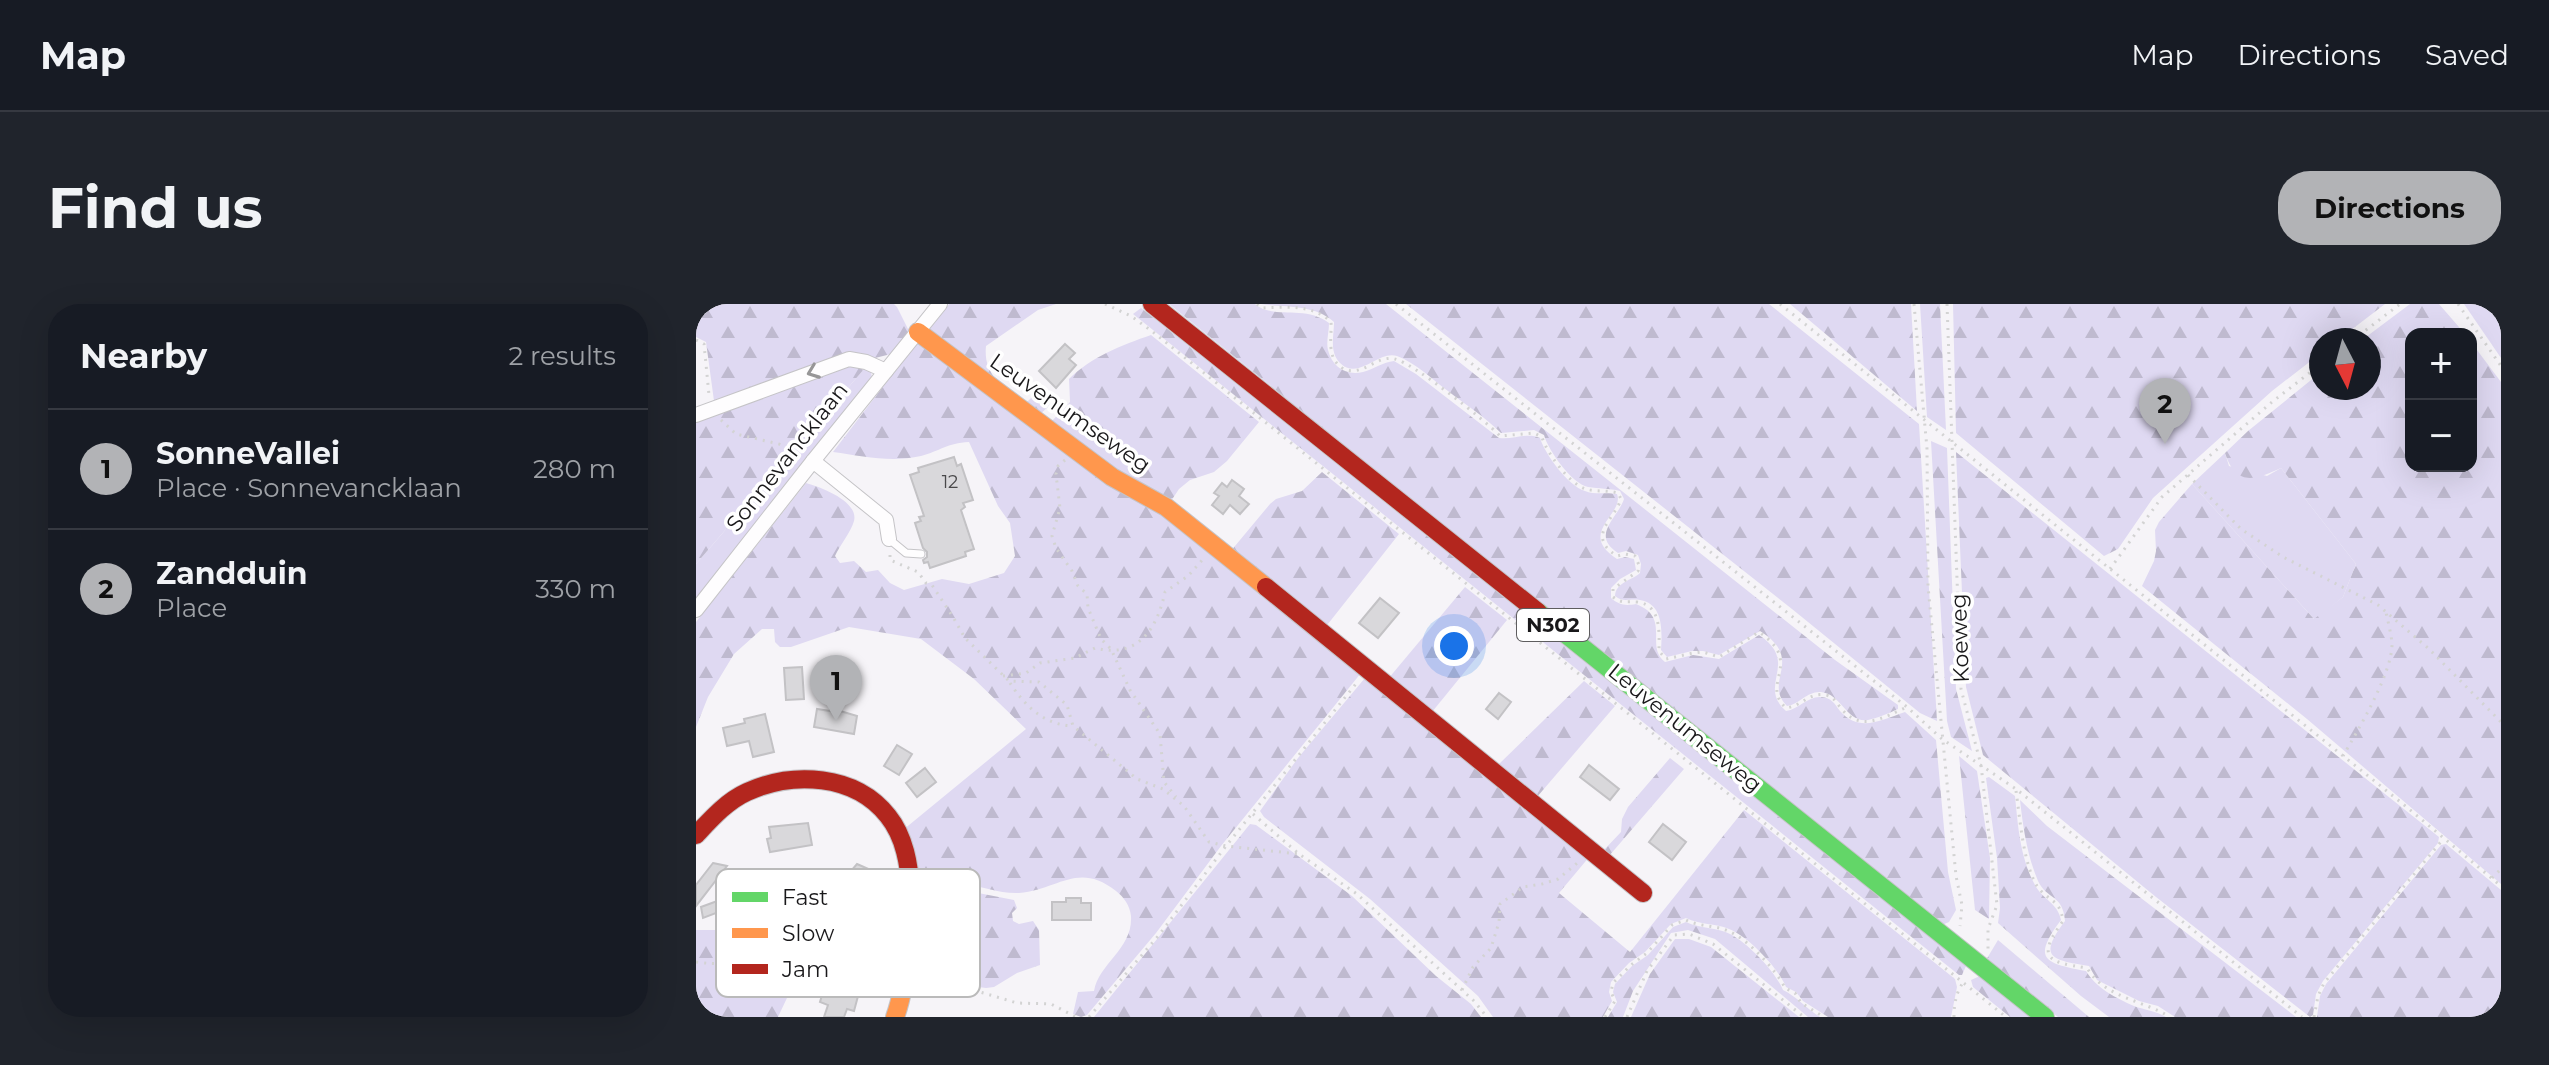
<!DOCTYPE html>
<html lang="en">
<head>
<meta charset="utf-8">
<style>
	body { margin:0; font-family:Montserrat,sans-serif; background:#20242c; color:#f1f3f6 }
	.controls { position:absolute; right:24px; top:24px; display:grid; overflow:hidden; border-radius:16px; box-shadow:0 8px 32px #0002 }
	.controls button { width:72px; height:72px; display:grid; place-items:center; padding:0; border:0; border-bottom:2px solid #363941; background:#171b24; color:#f1f3f6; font:40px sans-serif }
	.compass { position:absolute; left:1613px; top:24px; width:72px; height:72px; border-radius:50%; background:#171b24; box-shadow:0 8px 32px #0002; rotate:174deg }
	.you { position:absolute; left:758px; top:342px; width:28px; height:28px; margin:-20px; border:6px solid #fff; border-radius:50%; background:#1a73e8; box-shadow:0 0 0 12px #1a73e833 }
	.badge { display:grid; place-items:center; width:52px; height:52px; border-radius:50%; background:#b2b3b6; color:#111; font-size:26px; font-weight:700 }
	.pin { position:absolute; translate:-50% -66px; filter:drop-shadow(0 2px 4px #0008) }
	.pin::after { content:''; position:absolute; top:42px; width:28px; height:24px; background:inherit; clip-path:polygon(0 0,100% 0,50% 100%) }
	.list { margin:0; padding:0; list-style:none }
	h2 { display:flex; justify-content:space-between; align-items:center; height:104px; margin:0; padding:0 32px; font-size:34px }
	h2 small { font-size:26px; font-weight:400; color:#9ea1a6 }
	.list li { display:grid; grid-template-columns:52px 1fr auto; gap:24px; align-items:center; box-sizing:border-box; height:120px; padding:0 32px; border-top:2px solid #363941 }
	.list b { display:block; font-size:30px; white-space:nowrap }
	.list p { margin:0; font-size:26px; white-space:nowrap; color:#9ea1a6 }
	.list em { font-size:26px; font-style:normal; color:#9ea1a6 }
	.map { position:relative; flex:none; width:1805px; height:713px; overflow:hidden; border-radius:32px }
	header { display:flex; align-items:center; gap:48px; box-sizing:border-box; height:112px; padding:0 40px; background:#171b24; border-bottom:2px solid #363941 }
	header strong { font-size:38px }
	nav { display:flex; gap:44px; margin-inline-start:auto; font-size:28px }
	.intro { display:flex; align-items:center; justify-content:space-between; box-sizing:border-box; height:192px; padding:0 48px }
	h1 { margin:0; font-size:56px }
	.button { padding:20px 36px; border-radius:32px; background:#b2b3b6; color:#111; font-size:28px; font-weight:700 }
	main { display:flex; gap:48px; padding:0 48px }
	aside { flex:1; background:#171b24; border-radius:32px; box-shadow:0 8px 32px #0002 }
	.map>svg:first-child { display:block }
	.green { fill:#dfd9f2 }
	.forest { fill:url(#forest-firs) }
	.building { fill:#d9d8db; stroke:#c3c2c5; stroke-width:2 }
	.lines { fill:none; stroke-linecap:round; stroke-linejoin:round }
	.lane-casing { stroke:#c5c4c7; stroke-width:9 }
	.street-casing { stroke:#c5c4c7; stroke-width:16 }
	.fast-casing { stroke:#c5c4c7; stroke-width:20 }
	.slow-casing { stroke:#c5c4c7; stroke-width:20 }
	.jam-casing { stroke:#c5c4c7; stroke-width:20 }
	.path { stroke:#d3d3d3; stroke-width:3; stroke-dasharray:2 6; stroke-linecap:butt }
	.lane { stroke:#fefdfe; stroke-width:7 }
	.street { stroke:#fefdfe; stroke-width:14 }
	.fast { stroke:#63d668; stroke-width:18 }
	.slow { stroke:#ff974d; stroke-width:18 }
	.jam { stroke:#b3261e; stroke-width:18 }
	.oneway { stroke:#979697 }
	.labels { text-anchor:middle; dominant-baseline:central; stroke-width:7; stroke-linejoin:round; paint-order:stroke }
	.number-label { font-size:18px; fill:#49484a }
	.shield { fill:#fff; stroke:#5e5d5f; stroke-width:2 }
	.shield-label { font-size:20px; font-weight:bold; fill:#19181a }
	.street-label { font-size:22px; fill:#19181a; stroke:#fff }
	.key { fill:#fff; stroke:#bababa; stroke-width:2 }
	.key-label { font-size:22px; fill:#19181a }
</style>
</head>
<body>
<header>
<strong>Map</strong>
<nav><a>Map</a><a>Directions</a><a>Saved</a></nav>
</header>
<div class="intro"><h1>Find us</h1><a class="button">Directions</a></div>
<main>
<aside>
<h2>Nearby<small>2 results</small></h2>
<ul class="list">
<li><span class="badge">1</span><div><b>SonneVallei</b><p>Place · Sonnevancklaan</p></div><em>280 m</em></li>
<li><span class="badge">2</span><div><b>Zandduin</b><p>Place</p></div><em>330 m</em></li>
</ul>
</aside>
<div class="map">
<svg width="1805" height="713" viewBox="0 0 1805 713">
	<defs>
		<pattern id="forest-firs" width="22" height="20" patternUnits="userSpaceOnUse" patternTransform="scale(2)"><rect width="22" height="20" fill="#dfd9f2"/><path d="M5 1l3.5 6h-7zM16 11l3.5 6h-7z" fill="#bfbacf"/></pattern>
	</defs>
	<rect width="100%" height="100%" fill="#f6f4f8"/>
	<!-- green -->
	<g class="green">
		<path d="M1768 0H1805V54Z"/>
		<path d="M169 64 175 68 176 74 0 295V260Z"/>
		<path d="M1529 149 1533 162 1571 172 1585 164 1660 260 1647 293 1619 316 1496 180Z"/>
	</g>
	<!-- forest -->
	<g class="forest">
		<path d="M0 0H198L201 3 214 29 195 50 179 54 153 48 18 97 10 38 0 33Z"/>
		<path d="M253 0H360L342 6 290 42C287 72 307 82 329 100L338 91 345 90 354 97 353 102 341 113 233 25Z"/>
		<path d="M473 0H559C577 16 608 0 633 19 633 28 630 38 632 46 636 63 650 72 667 68 678 65 687 58 698 57L720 70 803 134C817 136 831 128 844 134 849 150 872 182 889 187 898 191 911 188 921 190 929 210 880 229 921 255L929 253 938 255 940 266 924 275 915 284V294C923 301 929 302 940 300 976 314 948 342 969 358L997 351 1023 355 1063 331C1105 359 1060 381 1090 407 1103 405 1112 392 1125 393 1136 394 1138 399 1144 407 1163 429 1186 416 1209 408L1240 436 1252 568 1260 606 1253 618 1246 621Z"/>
		<path d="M565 0H690L1139 356 1202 401V405C1193 409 1182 414 1172 416 1150 419 1146 390 1125 388 1111 387 1104 400 1091 402 1066 377 1110 356 1064 327L1023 351 1007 347H996L971 353 965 346C966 328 968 300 944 296 933 294 928 299 919 292 920 278 935 277 944 269L945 260 942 251 930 247 922 249C894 231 922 214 928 195L924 187C913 184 903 185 892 183 876 180 852 146 848 131L838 126 805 129C789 113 770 101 752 87 737 76 720 59 701 52 682 46 663 77 644 59 633 48 638 32 638 18 617 0 591 4 565 0Z"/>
		<path d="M710 0H1073L1223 120 1241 417 1224 409 1096 305Z"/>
		<path d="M1094 0H1215L1221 107Z"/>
		<path d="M1224 0H1244L1250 126 1231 113Z"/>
		<path d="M1257 0H1689L1642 36H1625V49L1576 87 1457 194 1422 245 1408 252 1260 129Z"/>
		<path d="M1714 0H1743L1769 30H1715V162H1775V38L1805 78V580L1611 415 1446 282 1458 257 1460 247 1459 226 1463 218 1496 180 1618 315 1647 293 1660 260 1585 164C1559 176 1540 183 1529 149L1552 127 1625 68V84H1673V36H1666Z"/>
		<path d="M445 4 1270 662 1266 671H1263L437 10Z"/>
		<path d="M455 31 563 118 531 157 518 168 494 176 483 185 473 200 418 170 356 117 374 98 373 75C395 53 426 41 455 31Z"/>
		<path d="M222 37 469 207 665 369 525 542 460 629 391 711 385 713 377 710 382 688 398 687C403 659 437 645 435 612 434 602 428 593 420 587 382 557 362 586 323 589 304 590 286 582 268 580 254 580 239 583 225 585L220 583 207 526 330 425 278 375 225 335 153 323 95 343H84L79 338 78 325H66L38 350 12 393 0 423V318L110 179C124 183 163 197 158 217 155 228 144 241 139 252L144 259 158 257 170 268 182 266 194 279 208 286 246 275 273 280 308 269 319 252 314 219 302 202 273 138C251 139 244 147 225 152 195 159 166 152 137 148Z"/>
		<path d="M158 60 169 64 0 260V118Z"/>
		<path d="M1235 137 1251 144 1260 385 1276 447 1255 433 1251 417Z"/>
		<path d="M1260 148 1743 533 1742 539 1627 677 1620 690 1617 711 1614 713 1460 593 1287 451 1270 383Z"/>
		<path d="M626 168 703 230 628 325 534 248 574 200 580 195 606 187Z"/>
		<path d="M769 283 811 316 736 408 692 375Z"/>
		<path d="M678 372 894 552 863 589 934 648 1048 506 1259 675 1261 683 1255 713H1132L1107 697 1100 688 1090 683C1083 665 1052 632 1033 625 1019 619 1004 621 990 614L975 620 949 648 933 659 915 678 913 688 916 697 907 713H797L782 692 674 595 568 513 564 507 602 454 669 374Z"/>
		<path d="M888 377 919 402 841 493 802 461Z"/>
		<path d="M1263 452 1281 467 1294 554 1293 615 1279 606Z"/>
		<path d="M974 454 988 465 913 552 907 547 925 528 926 515 932 503Z"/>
		<path d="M1293 473 1319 492C1322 522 1324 553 1339 581 1346 595 1362 599 1365 616 1335 656 1349 659 1390 667 1400 684 1420 694 1438 702 1449 706 1460 707 1470 713H1413L1385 692 1302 619 1304 604 1301 554 1290 474Z"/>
		<path d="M1324 496 1351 522 1600 713H1479L1462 702 1443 697 1401 676 1393 662C1354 656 1342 653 1369 617 1367 590 1351 596 1342 577 1331 551 1327 523 1324 496Z"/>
		<path d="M554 520 560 521 656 592 740 672 775 700 785 713H398Z"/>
		<path d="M1750 540 1805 586V713H1621L1624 692 1630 680 1745 541Z"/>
		<path d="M267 586 318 596 321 604 316 609 317 617 323 620 337 617 343 626 344 661 321 669 298 683 290 684 223 675 215 669 221 594 226 591Z"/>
		<path d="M106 590 111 591C116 599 122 613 129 619 156 641 190 607 210 591L201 684 119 655 107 660 82 713H0V626H46L47 607Z"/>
		<path d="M990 618C1004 625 1021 623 1034 630 1053 640 1079 667 1087 686 1100 692 1111 705 1124 713H1112L1019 635 992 626 975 629 937 687 927 713H912L921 698 917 688 919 680 936 662 952 651 977 623Z"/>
		<path d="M979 635H993L1015 643 1103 713H935L954 670Z"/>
		<path d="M1302 636 1393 713H1362L1290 656Z"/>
		<path d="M1284 672 1336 713H1314L1277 683 1275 676Z"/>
	</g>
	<!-- building -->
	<g class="building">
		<path d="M369 40 379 49 373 55 380 61 360 84 343 67Z"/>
		<path d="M258 153 261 162 265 160 277 196 267 199 269 203 265 206 278 245 269 248 270 252 234 264 232 258 228 259 227 256 231 253V248L227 244 219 219 225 217 223 213 228 212 214 171 223 168 222 164Z"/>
		<path d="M536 176 548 185 543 192 553 200 544 210 534 201 527 210 516 201 523 192 518 189 526 179 531 183Z"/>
		<path d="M684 294 703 309 682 334 663 319Z"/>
		<path d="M106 363 108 395 90 396 88 364Z"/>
		<path d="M803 389 815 398 802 415 790 405Z"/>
		<path d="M134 404 161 412 158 430 118 423 121 405 134 407Z"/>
		<path d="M69 410 78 448 57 453 53 437 31 442 27 424 49 419 48 415Z"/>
		<path d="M201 441 216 450 203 471 188 462Z"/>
		<path d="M893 461 923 485 914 496 884 473Z"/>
		<path d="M229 464 240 478 221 493 210 479Z"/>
		<path d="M112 519 116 541 74 548 71 535 75 534 73 523Z"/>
		<path d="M967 520 990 538 976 556 953 538Z"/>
		<path d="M17 559 31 562 0 602V581Z"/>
		<path d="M161 560 177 567 170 582 175 584 167 603 151 596 159 576 155 567Z"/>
		<path d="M32 593 36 603 7 614 5 603Z"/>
		<path d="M370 594H385V599H395V616H356V598H370Z"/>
		<path d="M155 677 162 692 158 707 151 705 148 713H128L132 701 124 698 130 678 147 683Z"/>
	</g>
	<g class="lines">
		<defs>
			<path id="lane" d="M193 235 210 249 225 250"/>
			<g id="street">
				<path d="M0 111 153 55 170 58 190 67"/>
				<path d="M117 157 190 216 193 235"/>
				<path d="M0 306 117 157 244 0"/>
			</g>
			<path id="fast" d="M842 308 1349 713"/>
			<g id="slow">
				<path d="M222 28 416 173 470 203 570 283"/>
				<path d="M199 713C211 680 216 622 215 587"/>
			</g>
			<g id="jam">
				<path d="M456 0 842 308"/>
				<path d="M570 283 947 589"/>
				<path d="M0 531C15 515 31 497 51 488 97 467 159 470 192 512 209 533 213 561 215 587"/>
			</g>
		</defs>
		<!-- lane casing -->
		<use href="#lane" class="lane-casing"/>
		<!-- street casing -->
		<use href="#street" class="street-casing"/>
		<!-- fast casing -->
		<use href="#fast" class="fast-casing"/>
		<!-- slow casing -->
		<use href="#slow" class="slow-casing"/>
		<!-- jam casing -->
		<use href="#jam" class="jam-casing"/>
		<!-- path -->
		<g class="path">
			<path d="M409 0 435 12 457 28 1310 713"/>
			<path d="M561 0 566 4C590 3 617 0 635 18 636 34 630 53 646 64 665 75 681 50 699 55 717 59 789 116 804 132L838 129 846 133C850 148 874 181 890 185 900 188 911 186 922 189L925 195C919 215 889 232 921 252L929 250 939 252 943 261 942 267 917 285V293C926 300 930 297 941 298 966 301 963 329 963 347L970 355 997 349 1007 348 1023 353 1063 328C1109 359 1063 379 1090 404 1106 402 1113 388 1130 391 1138 393 1139 397 1144 403 1164 429 1186 414 1211 403"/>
			<path d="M700 0 1211 403 1246 435 1320 485 1606 713"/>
			<path d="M1084 0 1707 500 1805 582"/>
			<path d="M1218 0 1231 145 1232 282 1260 572 1266 601 1264 622"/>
			<path d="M1251 0 1265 385 1285 461 1301 601 1292 625V646"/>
			<path d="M1762 0 1805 62"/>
			<path d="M0 36 8 40 13 91"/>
			<path d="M1657 36 1704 0"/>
			<path d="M25 116 40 130 83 140 104 150"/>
			<path d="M369 156 362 162 360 170 364 204 356 232 360 244 376 267 382 282 391 290 392 304 405 335 415 345 434 386 464 430 468 478 480 493"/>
			<path d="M1492 171 1545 225 1587 253 1682 301 1733 345 1805 418"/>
			<path d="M194 251V256L222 268 230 279 236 281 257 313 269 334 313 377 343 378 371 401 377 422 441 475 467 485 488 502 513 538 530 542 603 550"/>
			<path d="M1414 265 1466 193 1576 98 1625 60"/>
			<path d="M307 372 330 369 344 359 379 354 399 344C442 355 461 325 469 288L492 272 508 254"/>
			<path d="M314 379C329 402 348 421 377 422"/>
			<path d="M1647 452C1662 426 1697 368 1696 339 1695 329 1692 318 1690 308"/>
			<path d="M1320 487C1324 514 1327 559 1341 582 1352 598 1364 594 1367 617 1340 654 1351 658 1391 664 1409 694 1447 696 1474 713"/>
			<path d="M557 510 603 550 661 590 778 697 791 713"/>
			<path d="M1796 574 1805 565"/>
			<path d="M0 658C23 661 40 661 59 646 64 642 68 636 73 634 100 621 167 656 193 667"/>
			<path d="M223 676 264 682 321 699 355 700 380 713"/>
			<path d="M766 686 777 663 795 644 803 618 804 600 827 583 846 580 862 575 885 556"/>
			<path d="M393 713 463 631 530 542 663 376"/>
			<path d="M909 713 919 697 915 688 917 679 935 661 951 649 976 621 990 616C1004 623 1019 621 1032 627 1051 634 1081 667 1089 684L1099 689 1105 699 1128 713"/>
			<path d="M931 713 951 667 978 631 993 630 1017 640 1108 713"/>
			<path d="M1258 713C1258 700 1260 688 1268 677"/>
			<path d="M1618 713 1622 692 1628 679 1748 534"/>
		</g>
		<!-- lane -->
		<use href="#lane" class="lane"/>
		<!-- street -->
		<use href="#street" class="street"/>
		<!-- fast -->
		<use href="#fast" class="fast"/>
		<!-- slow -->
		<use href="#slow" class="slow"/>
		<!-- jam -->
		<use href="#jam" class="jam"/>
	</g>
	<!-- one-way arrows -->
	<defs><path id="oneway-chevron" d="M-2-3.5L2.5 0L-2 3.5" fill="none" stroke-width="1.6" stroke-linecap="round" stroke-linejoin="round" transform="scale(2)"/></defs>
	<use class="oneway" href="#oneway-chevron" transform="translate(117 68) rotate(159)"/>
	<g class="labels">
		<!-- number labels -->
		<g class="number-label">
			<text x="254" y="178">12</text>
		</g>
		<!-- shield labels -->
		<rect class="shield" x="821" y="305" width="72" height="32" rx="6"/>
		<g class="shield-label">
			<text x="857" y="321">N302</text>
		</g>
		<!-- street labels -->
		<g class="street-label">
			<text transform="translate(374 109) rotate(35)">Leuvenumseweg</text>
			<text transform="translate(91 153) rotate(-52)">Sonnevancklaan</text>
			<text transform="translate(1264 334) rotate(-92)">Koeweg</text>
			<text transform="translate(989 424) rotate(39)">Leuvenumseweg</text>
		</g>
	</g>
	<!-- legend -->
	<rect x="20" y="565" width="264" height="128" rx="12" class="key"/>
	<rect x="36" y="588" width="36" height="10" fill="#63d668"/>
	<rect x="36" y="624" width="36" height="10" fill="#ff974d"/>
	<rect x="36" y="660" width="36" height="10" fill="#b3261e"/>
	<g class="key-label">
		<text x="86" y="601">Fast</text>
		<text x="86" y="637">Slow</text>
		<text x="86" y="673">Jam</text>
	</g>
</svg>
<div class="controls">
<button>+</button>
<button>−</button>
</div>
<svg class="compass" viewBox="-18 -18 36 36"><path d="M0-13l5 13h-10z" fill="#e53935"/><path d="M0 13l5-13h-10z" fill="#9ea1a6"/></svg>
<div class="you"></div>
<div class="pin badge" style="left:140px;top:417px">1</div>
<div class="pin badge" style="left:1469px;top:140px">2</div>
</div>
</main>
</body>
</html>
